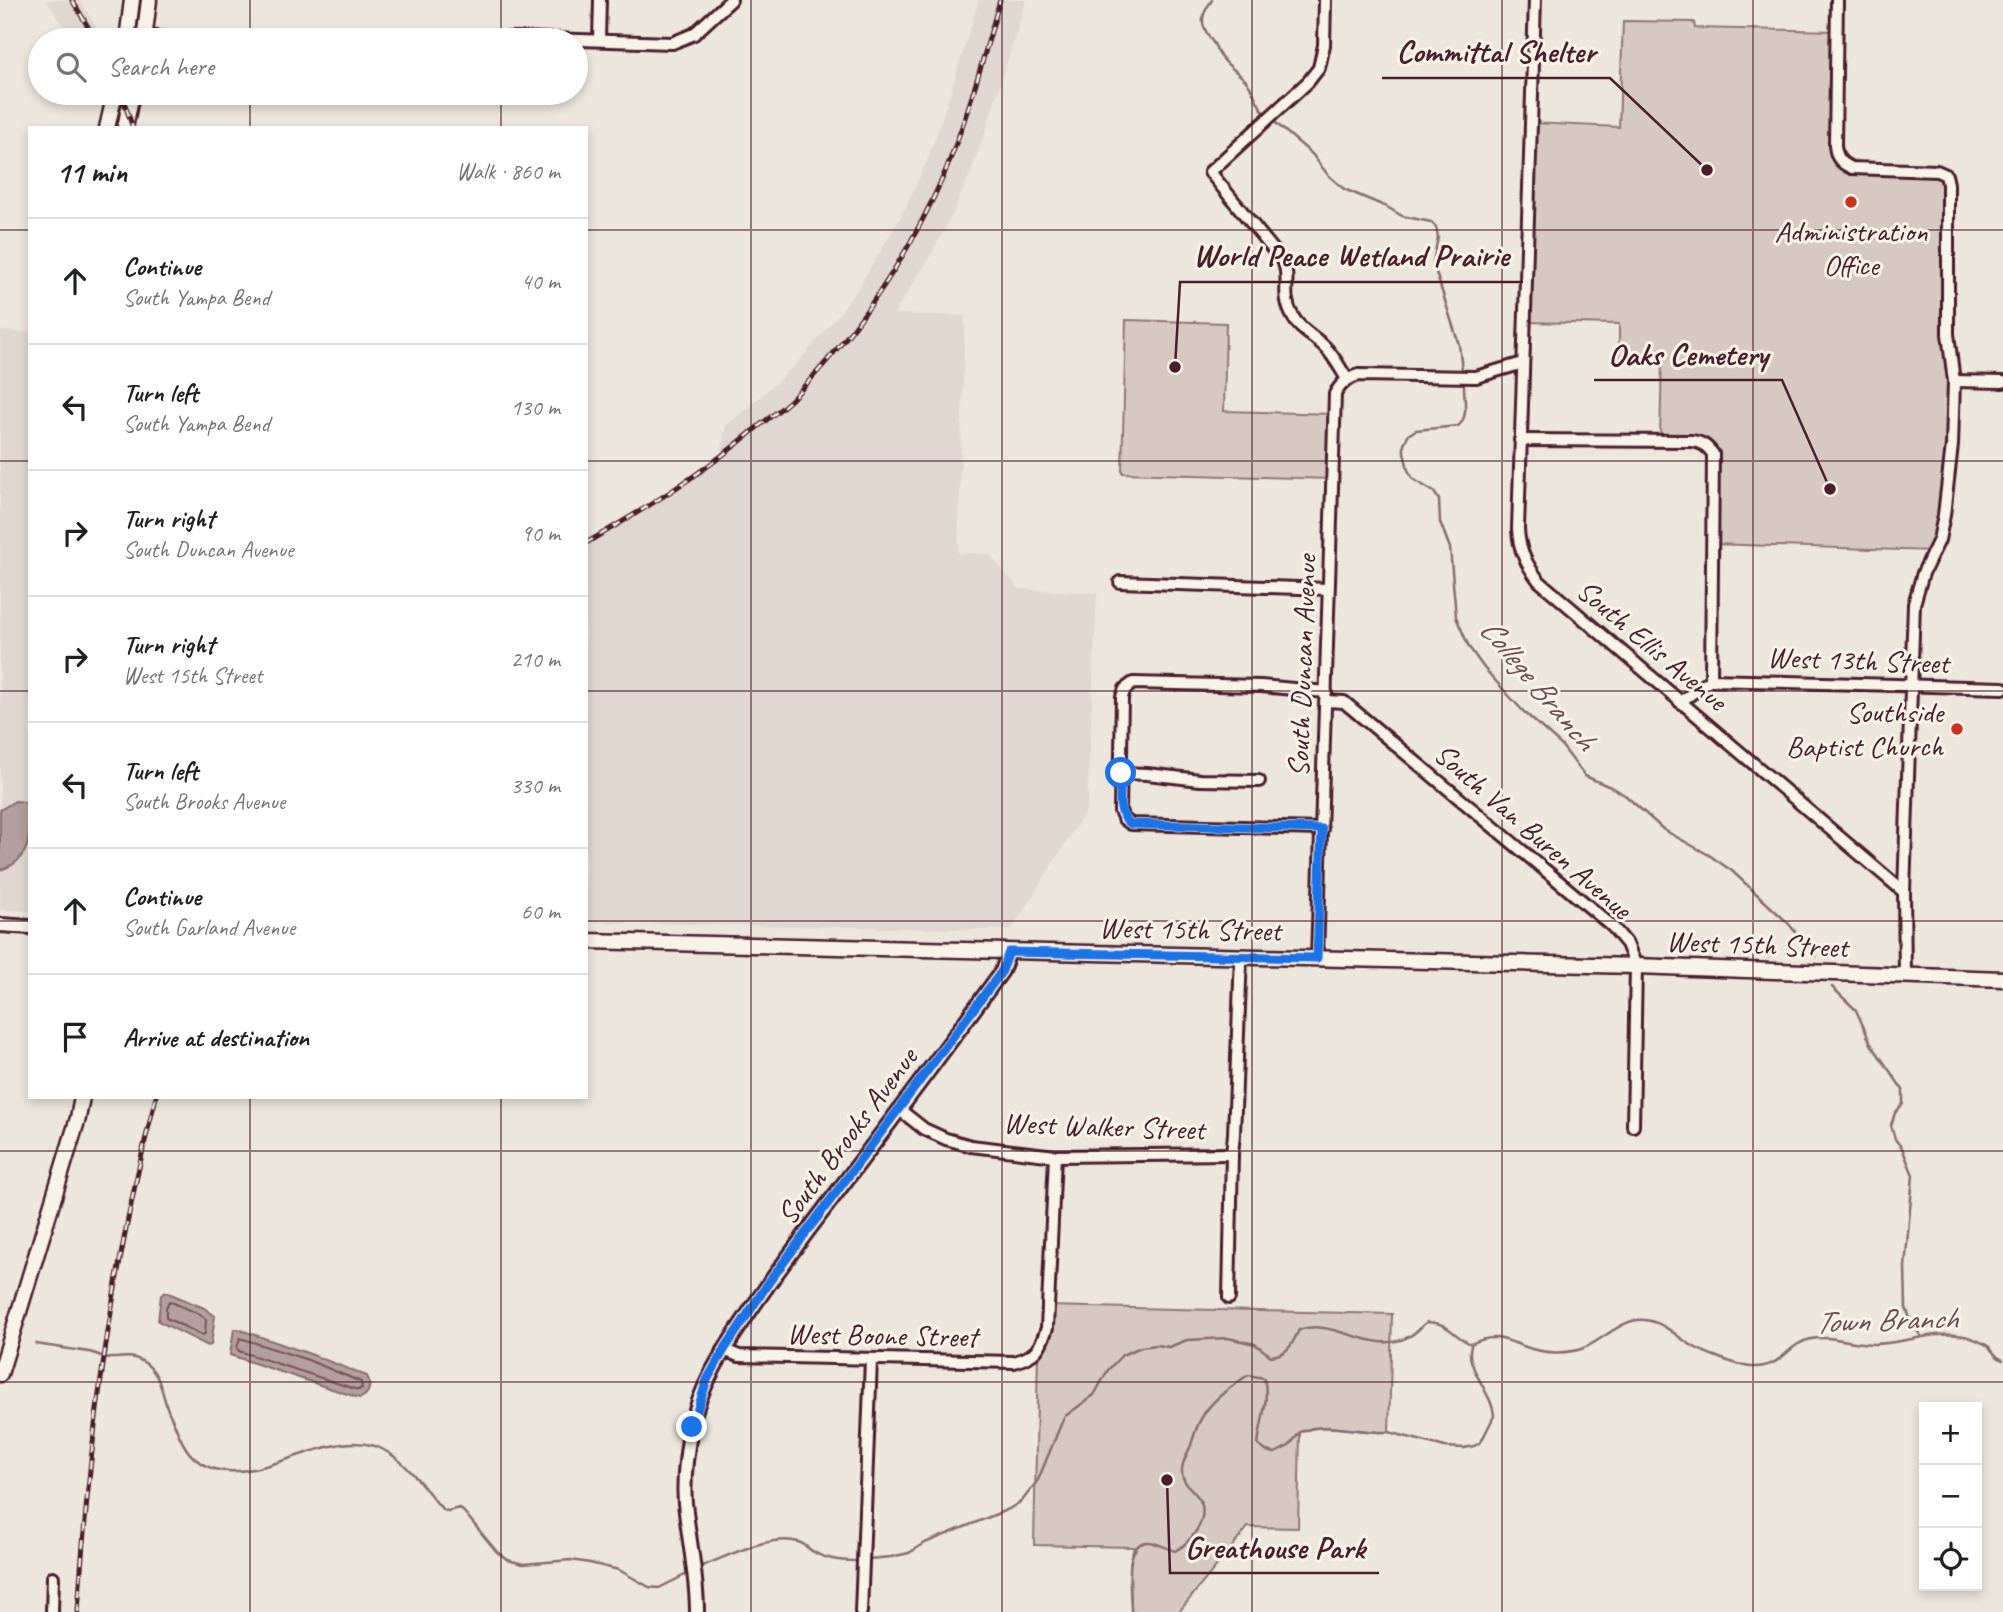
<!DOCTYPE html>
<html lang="en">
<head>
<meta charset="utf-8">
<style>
	body { margin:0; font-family:Caveat,sans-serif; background:#f2f2f2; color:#202124 }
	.controls { position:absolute; right:21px; bottom:21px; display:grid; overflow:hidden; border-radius:0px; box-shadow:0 4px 10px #0003 }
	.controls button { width:63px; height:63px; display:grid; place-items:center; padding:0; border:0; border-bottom:2px solid #e0e0e0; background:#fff; color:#202124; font:35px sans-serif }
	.stop { position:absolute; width:21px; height:21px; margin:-16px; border:5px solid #1a73e8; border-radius:50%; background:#fff }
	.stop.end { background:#1a73e8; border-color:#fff; box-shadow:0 2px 7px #0008 }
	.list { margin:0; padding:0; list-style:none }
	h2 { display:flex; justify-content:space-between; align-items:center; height:91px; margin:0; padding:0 28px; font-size:30px }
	h2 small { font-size:23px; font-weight:400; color:#757577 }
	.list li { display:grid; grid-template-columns:46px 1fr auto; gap:21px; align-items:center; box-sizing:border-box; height:126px; padding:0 28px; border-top:2px solid #e0e0e0 }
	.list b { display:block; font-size:26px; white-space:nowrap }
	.list p { margin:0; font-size:23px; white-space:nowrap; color:#757577 }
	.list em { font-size:23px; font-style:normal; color:#757577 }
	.icon { flex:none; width:38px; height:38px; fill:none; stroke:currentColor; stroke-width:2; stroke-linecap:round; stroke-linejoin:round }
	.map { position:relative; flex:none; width:2003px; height:1612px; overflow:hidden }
	.search { position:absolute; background:#fff; box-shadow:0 4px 10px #0003; left:28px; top:28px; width:560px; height:77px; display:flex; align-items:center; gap:18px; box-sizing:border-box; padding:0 24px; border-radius:38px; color:#757577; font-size:26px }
	.panel { position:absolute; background:#fff; box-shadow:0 4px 10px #0003; left:28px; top:126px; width:560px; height:973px; border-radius:0px }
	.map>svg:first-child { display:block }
	.built { fill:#e0d7d0 }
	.green { fill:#d5c9c2; stroke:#907476; stroke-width:2 }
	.water { fill:#b39f9d; stroke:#896c6f; stroke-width:2 }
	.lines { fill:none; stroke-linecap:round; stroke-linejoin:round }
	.shore { stroke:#745259; stroke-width:2 }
	.stream { stroke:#896c6f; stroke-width:2.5 }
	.minor-casing { stroke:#4a1f2b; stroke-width:16 }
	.tertiary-casing { stroke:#4a1f2b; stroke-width:18 }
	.secondary-casing { stroke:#4a1f2b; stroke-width:19 }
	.minor { stroke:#f7f3e8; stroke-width:10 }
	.tertiary { stroke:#f7f3e8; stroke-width:12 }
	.secondary { stroke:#f7f3e8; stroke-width:14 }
	.rail-casing { stroke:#4a1f2b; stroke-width:5 }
	.rail { stroke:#f7f3e8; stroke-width:2.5; stroke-dasharray:8; stroke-linecap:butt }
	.route { stroke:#1a73e8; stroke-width:9 }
	.grid { fill:none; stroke:#4a1f2b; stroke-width:2; stroke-opacity:0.55 }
	.poi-dot { fill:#c8321e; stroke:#f7f3e8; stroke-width:2.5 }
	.labels { text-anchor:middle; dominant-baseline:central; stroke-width:6; stroke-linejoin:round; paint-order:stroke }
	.poi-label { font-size:30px; fill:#4a1f2b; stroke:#f7f3e8 }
	.street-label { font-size:30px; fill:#4a1f2b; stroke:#f7f3e8 }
	.water-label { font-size:32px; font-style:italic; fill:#6f4c53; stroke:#f7f3e8 }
	.leader { fill:none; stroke:#4a1f2b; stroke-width:2.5 }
	.callout-dot { fill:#4a1f2b; stroke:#f7f3e8; stroke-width:2.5 }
	.callout-label { font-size:32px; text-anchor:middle; font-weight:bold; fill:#4a1f2b; stroke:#f7f3e8; stroke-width:6; stroke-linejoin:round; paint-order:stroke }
</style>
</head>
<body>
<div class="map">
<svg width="2003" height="1612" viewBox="0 0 2003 1612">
	<rect width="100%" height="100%" fill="#ece6dd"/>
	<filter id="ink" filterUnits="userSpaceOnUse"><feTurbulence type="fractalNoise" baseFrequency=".0143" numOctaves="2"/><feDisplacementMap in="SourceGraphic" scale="14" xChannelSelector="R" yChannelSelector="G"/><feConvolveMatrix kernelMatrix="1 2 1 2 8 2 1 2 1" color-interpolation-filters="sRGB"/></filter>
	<g filter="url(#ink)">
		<!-- built -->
		<g class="built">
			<path d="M46 0H80L104 40H72Z"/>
			<path d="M979 0H1026L987 127 971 171 953 213 931 255 894 314 965 316 958 553 989 554 1019 589 1097 593 1087 809 1011 930 586 922V543L653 504 720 458 726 426 777 382 801 359 839 314 859 287 901 217 927 161 945 110Z"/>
			<path d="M0 331 30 332V911L0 910Z"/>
		</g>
		<!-- green -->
		<g class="green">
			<path d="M1623 21 1694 22 1695 28 1837 31 1835 145 1844 165 1946 175 1953 422 1934 551 1712 544 1708 448 1660 440 1662 359 1619 357V324L1524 322 1531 123 1619 127Z"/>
			<path d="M1126 320 1226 323 1224 411 1335 414 1332 479 1122 473Z"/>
			<path d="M1048 1306 1392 1314 1389 1432C1360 1434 1329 1421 1300 1432L1298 1528 1248 1527 1179 1612H1131L1130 1563 1134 1547 1034 1545 1038 1352Z"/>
		</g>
		<!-- water -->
		<g class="water">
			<path d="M15 801 24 802 30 805C30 832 33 861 0 870V810Z"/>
			<path d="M166 1292 204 1308 215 1316 211 1345 208 1346 158 1321 161 1295Z"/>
			<path d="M234 1329H238L310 1354 367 1376C372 1385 369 1396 359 1398L230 1355Z"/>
		</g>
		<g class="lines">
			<!-- shore -->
			<g class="shore">
				<path d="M169 1301 199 1314 206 1319 205 1334 202 1335 166 1318V1308Z"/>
				<path d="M240 1338 308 1360 361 1382 362 1388 358 1390 239 1351 237 1348Z"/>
			</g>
			<!-- stream -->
			<g class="stream">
				<path d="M1212 0C1198 19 1201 26 1214 44 1217 49 1218 54 1222 58 1229 67 1239 73 1246 81 1255 92 1257 106 1266 114"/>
				<path d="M1271 119 1312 154 1328 175 1344 189 1387 207 1402 216 1431 222 1436 227 1438 237 1433 263 1459 345 1462 369"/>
				<path d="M1464 386C1464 399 1469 418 1458 426L1416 430 1408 435 1404 444V452L1408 470 1413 479 1434 492 1439 500 1440 522 1450 548 1456 617 1469 647 1484 668 1501 687 1523 711 1562 746 1585 776 1615 789 1626 796 1664 830 1709 855 1732 871 1788 923 1815 956"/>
				<path d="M1832 987 1856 1010 1871 1044 1903 1090V1104L1895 1113 1891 1125 1895 1139 1902 1148 1913 1175 1905 1267 1906 1308 1913 1326 1921 1336"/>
				<path d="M36 1344C54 1347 71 1349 89 1352 95 1353 102 1357 109 1358 123 1359 131 1353 145 1363 159 1373 161 1388 166 1404 168 1412 173 1420 176 1428 184 1448 192 1462 214 1469 270 1484 338 1419 389 1453 411 1467 426 1491 443 1510L448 1511 459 1508 464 1512 497 1552 508 1560 523 1564 571 1560 590 1563 619 1570 649 1587 659 1588 689 1573"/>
				<path d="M869 1559 891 1557 909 1553 925 1543 1009 1509 1022 1501 1038 1480 1064 1417 1094 1395 1108 1370 1122 1355 1141 1347 1157 1345 1169 1347 1187 1340 1228 1338 1255 1344 1271 1356C1288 1354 1292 1345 1299 1330 1333 1317 1374 1357 1410 1336 1416 1333 1421 1326 1427 1322 1451 1323 1452 1336 1471 1344 1499 1330 1510 1344 1536 1350 1548 1353 1562 1353 1573 1351 1599 1347 1619 1317 1645 1320 1664 1322 1676 1336 1691 1345 1701 1352 1739 1366 1751 1367 1783 1369 1786 1344 1811 1339 1831 1335 1853 1344 1874 1344 1903 1344 1934 1330 1964 1336 1970 1337 1982 1342 1988 1346 1994 1352 1994 1356 2003 1360"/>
				<path d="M702 1566C729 1556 773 1532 801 1543 806 1545 809 1550 814 1552 826 1560 842 1561 856 1561"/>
				<path d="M1131 1612C1132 1596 1121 1541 1149 1542 1155 1542 1168 1549 1175 1551 1191 1542 1208 1521 1201 1502 1196 1490 1181 1485 1182 1470 1182 1462 1188 1453 1191 1445 1194 1436 1196 1427 1201 1419 1211 1400 1231 1387 1248 1375L1264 1378C1270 1400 1260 1422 1258 1445L1266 1451 1275 1453 1289 1446 1300 1432 1313 1428 1327 1427 1379 1432H1389L1445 1447 1464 1448 1474 1446 1481 1442 1494 1416C1493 1394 1464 1366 1471 1346"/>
			</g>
			<defs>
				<g id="minor">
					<path d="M1325 0 1324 45 1319 68 1308 82 1210 172 1284 263C1291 281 1280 294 1293 317 1300 330 1314 336 1325 347 1334 356 1340 368 1347 379"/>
					<path d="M1535 0 1518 529C1519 550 1526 564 1539 581L1904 892"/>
					<path d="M1837 0 1835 145C1836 157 1840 163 1852 168L1937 171 1946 175 1948 184V334L1954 381 1952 445 1944 515 1939 540 1923 573 1914 604 1904 892 1905 976"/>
					<path d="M128 34 184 40"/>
					<path d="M472 40 485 38H518L672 43 694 34 731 0"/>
					<path d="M599 40 600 0"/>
					<path d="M1954 381 2003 382"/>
					<path d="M1520 440 1691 441C1702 442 1707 446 1713 454L1711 680 1680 702"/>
					<path d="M1120 582 1328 589"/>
					<path d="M1711 680 2003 688"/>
					<path d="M1326 701 1344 702 1612 926 1627 944 1636 966 1633 1126"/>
					<path d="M1121 773 1147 774 1200 780 1259 781"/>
					<path d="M1322 829 1131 824 1124 819 1120 811 1122 697 1125 689 1133 683 1261 686 1326 692"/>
					<path d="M1317 958 1335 394C1341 383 1347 379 1358 375L1476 377 1523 363"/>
					<path d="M900 1110 924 1129 946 1139 971 1146 1055 1156 1232 1154"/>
					<path d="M1229 1298 1232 1154 1234 1134 1241 956"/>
					<path d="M724 1350 739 1356 1014 1362C1036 1356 1040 1349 1047 1328L1055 1156"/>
					<path d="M52 1612 53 1577"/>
					<path d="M861 1612 871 1360"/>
				</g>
				<g id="tertiary">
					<path d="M0 925 30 927"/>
					<path d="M697 1612C697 1578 690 1546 686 1512 682 1486 686 1455 691 1428 700 1387 721 1354 744 1320 774 1274 808 1231 841 1187 895 1116 949 1044 1002 971L1009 952"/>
				</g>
				<g id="secondary">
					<path d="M127 40 132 0"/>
					<path d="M144 40 149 0"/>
					<path d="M107 128 115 93"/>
					<path d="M125 128 132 93"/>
					<path d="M586 941 1636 966 2003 979"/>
					<path d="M0 1374 78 1118 82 1097"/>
				</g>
			</defs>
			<!-- minor casing -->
			<use href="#minor" class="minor-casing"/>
			<!-- tertiary casing -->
			<use href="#tertiary" class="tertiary-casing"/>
			<!-- secondary casing -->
			<use href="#secondary" class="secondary-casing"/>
			<!-- minor -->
			<use href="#minor" class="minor"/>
			<!-- tertiary -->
			<use href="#tertiary" class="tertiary"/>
			<!-- secondary -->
			<use href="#secondary" class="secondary"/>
			<defs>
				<g id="rail">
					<path d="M72 0 96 40"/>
					<path d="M121 93 133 128"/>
					<path d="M586 543C645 509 702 474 754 430 766 420 779 411 791 400 855 335 906 261 943 177 967 120 983 59 1000 0"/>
					<path d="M78 1612C89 1438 112 1266 156 1097"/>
				</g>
			</defs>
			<!-- rail casing -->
			<use href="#rail" class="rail-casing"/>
			<!-- rail -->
			<use href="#rail" class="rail"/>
		</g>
	</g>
	<g class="lines" filter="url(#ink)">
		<!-- route -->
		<path class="route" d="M692 1427 707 1380 724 1350 769 1282 1002 971 1009 952 1317 958 1322 829 1131 824C1115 813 1121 791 1121 773"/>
	</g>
	<!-- grid -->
	<path class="grid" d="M250 0V40M501 0V40M751 0V1612M1002 0V1612M1252 0V1612M1502 0V1612M1753 0V1612M250 93V128M501 93V128M0 230H30M586 230H2003M0 461H30M586 461H2003M0 691H30M586 691H2003M0 921H30M586 921H2003M250 1097V1612M501 1097V1612M0 1151H2003M0 1382H2003"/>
	<!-- markers -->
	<g class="poi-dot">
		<circle cx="1851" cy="202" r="7"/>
		<circle cx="1957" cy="729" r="7"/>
	</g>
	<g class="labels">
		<!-- poi labels -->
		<g class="poi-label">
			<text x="1851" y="231">Administration<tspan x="1851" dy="34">Office</tspan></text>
			<text x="1943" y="712" text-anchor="end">Southside<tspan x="1943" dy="34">Baptist Church</tspan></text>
		</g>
		<!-- street labels -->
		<g class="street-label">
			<text transform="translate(1652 645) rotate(40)">South Ellis Avenue</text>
			<text transform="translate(1858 660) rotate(2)">West 13th Street</text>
			<text transform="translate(1302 666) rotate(-88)">South Duncan Avenue</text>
			<text transform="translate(1533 831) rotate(41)">South Van Buren Avenue</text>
			<text transform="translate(1190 929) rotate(1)">West 15th Street</text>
			<text transform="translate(1757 944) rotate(2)">West 15th Street</text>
			<text transform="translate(1104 1126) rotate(2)">West Walker Street</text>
			<text transform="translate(847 1136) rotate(-53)">South Brooks Avenue</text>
			<text transform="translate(882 1335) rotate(1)">West Boone Street</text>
		</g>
		<!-- water labels -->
		<g class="water-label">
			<text transform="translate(1538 684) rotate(50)">College Branch</text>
			<text transform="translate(1886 1320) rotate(-2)">Town Branch</text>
		</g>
	</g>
	<!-- callouts -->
	<path class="leader" d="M1707 170L1610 78H1382M1175 367L1180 282H1523M1830 489L1782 380H1594M1167 1480L1170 1573H1379"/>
	<g class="callout-dot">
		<circle cx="1707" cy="170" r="7"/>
		<circle cx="1175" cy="367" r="7"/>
		<circle cx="1830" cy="489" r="7"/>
		<circle cx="1167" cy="1480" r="7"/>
	</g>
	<g class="callout-label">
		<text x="1496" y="62">Committal Shelter</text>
		<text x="1351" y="266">World Peace Wetland Prairie</text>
		<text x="1688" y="365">Oaks Cemetery</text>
		<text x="1275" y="1558">Greathouse Park</text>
	</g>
</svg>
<div class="controls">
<button>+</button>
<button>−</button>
<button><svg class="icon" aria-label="locate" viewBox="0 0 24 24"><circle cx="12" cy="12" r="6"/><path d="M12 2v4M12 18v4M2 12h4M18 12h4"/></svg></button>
</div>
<div class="stop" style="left:1121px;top:773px"></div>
<div class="stop end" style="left:692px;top:1427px"></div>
<div class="search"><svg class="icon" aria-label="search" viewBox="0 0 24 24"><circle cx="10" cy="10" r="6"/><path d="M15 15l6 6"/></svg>Search here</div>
<section class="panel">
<h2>11 min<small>Walk · 860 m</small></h2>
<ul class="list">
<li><svg class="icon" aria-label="ahead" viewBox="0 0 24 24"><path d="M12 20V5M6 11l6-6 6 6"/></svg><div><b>Continue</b><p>South Yampa Bend</p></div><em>40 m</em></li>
<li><svg class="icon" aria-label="left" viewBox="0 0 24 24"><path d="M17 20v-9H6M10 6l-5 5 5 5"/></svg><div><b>Turn left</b><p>South Yampa Bend</p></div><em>130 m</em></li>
<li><svg class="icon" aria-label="right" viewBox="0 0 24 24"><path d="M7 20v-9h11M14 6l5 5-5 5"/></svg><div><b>Turn right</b><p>South Duncan Avenue</p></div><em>90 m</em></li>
<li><svg class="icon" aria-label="right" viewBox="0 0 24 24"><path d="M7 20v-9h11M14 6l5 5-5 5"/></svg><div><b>Turn right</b><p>West 15th Street</p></div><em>210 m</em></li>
<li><svg class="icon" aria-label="left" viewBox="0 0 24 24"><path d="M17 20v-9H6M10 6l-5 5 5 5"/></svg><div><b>Turn left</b><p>South Brooks Avenue</p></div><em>330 m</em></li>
<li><svg class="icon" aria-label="ahead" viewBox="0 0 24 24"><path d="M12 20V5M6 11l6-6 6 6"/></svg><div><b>Continue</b><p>South Garland Avenue</p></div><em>60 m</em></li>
<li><svg class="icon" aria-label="arrive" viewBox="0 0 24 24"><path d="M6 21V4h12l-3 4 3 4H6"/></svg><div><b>Arrive at destination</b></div></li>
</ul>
</section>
</div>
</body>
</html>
